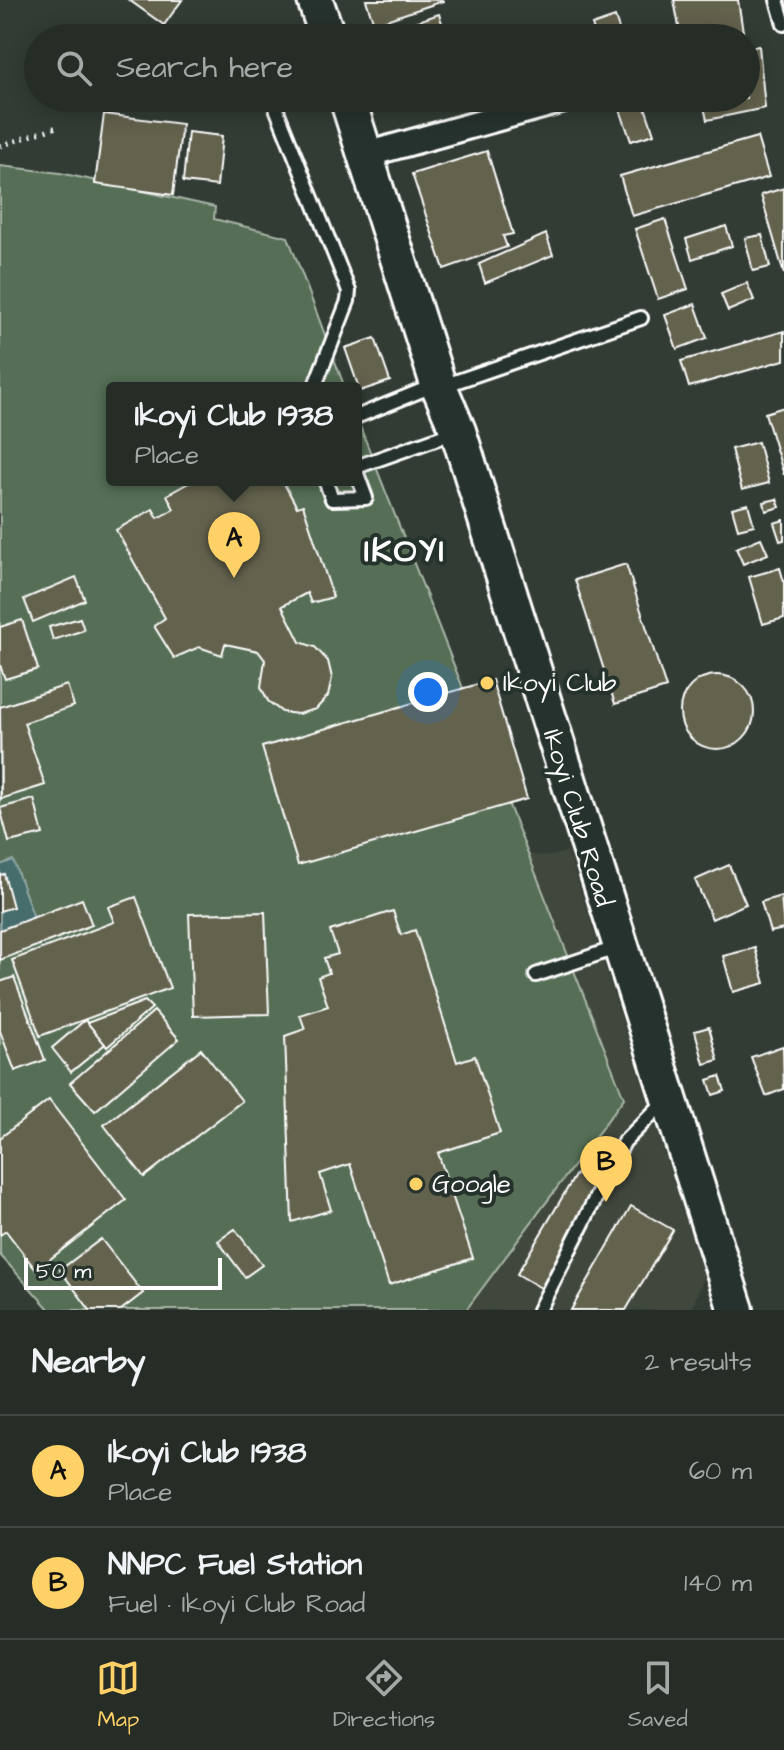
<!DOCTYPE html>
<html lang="en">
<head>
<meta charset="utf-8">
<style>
	body { margin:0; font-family:"Architects Daughter",sans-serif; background:#2e352f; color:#f1f3f6 }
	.scale { position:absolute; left:24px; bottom:20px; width:198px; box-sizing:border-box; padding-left:8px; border:4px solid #fff; border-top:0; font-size:22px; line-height:28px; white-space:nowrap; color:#fff; -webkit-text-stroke:6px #26332d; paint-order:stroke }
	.you { position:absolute; left:428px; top:692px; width:28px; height:28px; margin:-20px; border:6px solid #fff; border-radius:50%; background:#1a73e8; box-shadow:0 0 0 12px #1a73e833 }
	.badge { display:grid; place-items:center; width:52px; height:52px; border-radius:50%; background:#ffd166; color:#111; font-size:26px; font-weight:700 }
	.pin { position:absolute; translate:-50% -66px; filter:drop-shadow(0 2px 4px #0008) }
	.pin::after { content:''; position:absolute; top:42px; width:28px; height:24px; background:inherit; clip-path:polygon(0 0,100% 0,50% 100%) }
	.popup { position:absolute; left:106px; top:382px; width:256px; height:104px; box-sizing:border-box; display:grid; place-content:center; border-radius:8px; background:#262d27; filter:drop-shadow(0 2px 6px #0005); font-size:26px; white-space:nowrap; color:#a4a8a7 }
	.popup b { font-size:30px; color:#f1f3f6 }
	.popup::after { content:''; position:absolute; left:50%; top:100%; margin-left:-16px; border:16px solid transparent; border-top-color:#262d27 }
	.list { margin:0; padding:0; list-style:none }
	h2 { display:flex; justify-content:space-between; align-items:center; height:104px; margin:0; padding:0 32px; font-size:34px }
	h2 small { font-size:26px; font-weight:400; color:#a4a8a7 }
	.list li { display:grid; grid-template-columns:52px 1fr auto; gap:24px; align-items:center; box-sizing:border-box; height:112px; padding:0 32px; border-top:2px solid #424944 }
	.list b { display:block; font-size:30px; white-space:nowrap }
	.list p { margin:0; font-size:26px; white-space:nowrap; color:#a4a8a7 }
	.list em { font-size:26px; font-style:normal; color:#a4a8a7 }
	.icon { flex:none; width:44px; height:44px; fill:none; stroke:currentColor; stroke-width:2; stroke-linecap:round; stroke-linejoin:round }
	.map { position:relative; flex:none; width:784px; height:1310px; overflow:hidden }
	.search { position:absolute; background:#262d27; box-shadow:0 4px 20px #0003; left:24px; right:24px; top:24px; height:88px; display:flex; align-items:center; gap:20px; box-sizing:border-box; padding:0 28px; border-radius:44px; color:#a4a8a7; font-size:30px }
	.sheet { height:328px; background:#262d27 }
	nav { display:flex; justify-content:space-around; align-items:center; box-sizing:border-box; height:112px; border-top:2px solid #424944; background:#262d27; font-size:22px; color:#a4a8a7 }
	nav a { display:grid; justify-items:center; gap:4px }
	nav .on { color:#ffd166 }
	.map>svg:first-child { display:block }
	.built { fill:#41473c }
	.green { fill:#556e54; stroke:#aab6aa; stroke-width:2 }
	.water { fill:#476c6c; stroke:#91a7a7; stroke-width:2 }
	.building { fill:#64624e; stroke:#fff; stroke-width:2 }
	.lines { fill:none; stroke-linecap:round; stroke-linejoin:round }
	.service-casing { stroke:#fff; stroke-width:18 }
	.minor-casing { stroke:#fff; stroke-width:30 }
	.secondary-casing { stroke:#fff; stroke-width:40 }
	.path { stroke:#fff; stroke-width:5; stroke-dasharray:2 6; stroke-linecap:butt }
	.service { stroke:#26332d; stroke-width:12 }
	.minor { stroke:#26332d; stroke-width:24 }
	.secondary { stroke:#26332d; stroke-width:34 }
	.poi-dot { fill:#ffd166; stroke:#26332d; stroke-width:3 }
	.labels { text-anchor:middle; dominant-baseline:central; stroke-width:8; stroke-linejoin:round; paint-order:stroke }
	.poi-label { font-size:26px; fill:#fff; stroke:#26332d; text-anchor:start }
	.street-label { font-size:26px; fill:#fff; stroke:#26332d }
	.district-label { font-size:34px; font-weight:bold; letter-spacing:2px; fill:#fff; stroke:#26332d }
</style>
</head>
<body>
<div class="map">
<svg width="784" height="1310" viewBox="0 0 784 1310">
	<rect width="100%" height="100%" fill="#323c34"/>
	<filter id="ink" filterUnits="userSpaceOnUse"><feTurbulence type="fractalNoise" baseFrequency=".0125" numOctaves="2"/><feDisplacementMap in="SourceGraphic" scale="16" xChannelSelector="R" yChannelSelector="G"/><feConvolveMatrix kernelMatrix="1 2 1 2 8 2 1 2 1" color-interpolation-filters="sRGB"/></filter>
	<g filter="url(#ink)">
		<!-- built -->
		<path class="built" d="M420 849 552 856 568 851 704 1277 691 1310H283Z"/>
		<!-- green -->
		<path class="green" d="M0 166 60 173 215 207 214 219 288 237 345 388H112V480H356V416L624 1098 466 1310H50L0 1255Z"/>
		<!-- water -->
		<path class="water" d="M13 860 34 918 0 930V865Z"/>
		<!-- building -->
		<g class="building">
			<path d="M129 0H182L164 25Z"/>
			<path d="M366 0H442L443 1 374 24Z"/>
			<path d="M674 0H738L744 38H681Z"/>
			<path d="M439 14 447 38H404L400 27Z"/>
			<path d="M615 17 622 38H596L592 25Z"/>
			<path d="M759 46 765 108 707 120 702 98H746V48Z"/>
			<path d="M616 98H642L654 134 631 141Z"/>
			<path d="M104 114 182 124 173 195 95 184Z"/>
			<path d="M188 132 222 136 217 186 183 182Z"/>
			<path d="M757 137 769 177 632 216 620 176Z"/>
			<path d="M487 151 513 234 503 236 507 247 444 269 412 174Z"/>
			<path d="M784 188V274L761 195Z"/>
			<path d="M665 219 688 289 658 299 635 229Z"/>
			<path d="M726 226 732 246 692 259 686 239Z"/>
			<path d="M546 234 553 255 485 283 479 264Z"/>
			<path d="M762 235 770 267 753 271 745 238Z"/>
			<path d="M747 283 754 300 728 311 721 294Z"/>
			<path d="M695 304 707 338 677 349 665 315Z"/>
			<path d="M784 331V360L689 387 681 361Z"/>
			<path d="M375 338 390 381 360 391 345 348Z"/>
			<path d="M784 407V475L765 413Z"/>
			<path d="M758 442 769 483 742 490 731 449Z"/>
			<path d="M194 480H282L297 507 303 505 333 597 311 603 307 593 282 606 300 642 315 647 328 661 332 678 328 696 316 709 298 714 282 712 268 701 261 687 265 660 258 651 225 644 222 655 199 647 174 658 154 626 165 618 116 530 153 509 158 518 174 509 167 495Z"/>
			<path d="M777 499 780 507 766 511 764 502Z"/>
			<path d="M748 504 754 525 738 529 732 508Z"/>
			<path d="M784 520V540L780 541 774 523Z"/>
			<path d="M761 538 768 554 743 564 736 548Z"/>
			<path d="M626 564 666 688 615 704 575 580Z"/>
			<path d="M780 568 784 582V618L763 624 749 577Z"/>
			<path d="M76 577 85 600 33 622 24 599Z"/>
			<path d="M80 618 84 630 53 640 49 627Z"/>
			<path d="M22 620 38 669 5 679 0 665V627Z"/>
			<circle cx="717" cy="712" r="37"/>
			<path d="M492 680 527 799 298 865 262 747Z"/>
			<path d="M67 685 74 706 24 723 45 785 1 799 0 707Z"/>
			<path d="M34 799 43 834 9 842 0 808Z"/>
			<path d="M729 865 746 904 712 919 695 880Z"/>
			<path d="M4 874 13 907 0 911V875Z"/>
			<path d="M781 896 784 929 770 932 761 902Z"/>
			<path d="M136 897 170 988 40 1036 12 960 114 922 108 907Z"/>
			<path d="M82 899 92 925 0 960V930Z"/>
			<path d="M393 911 401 935 415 930 457 1062 475 1056 500 1133 438 1153 473 1258 389 1285 350 1164 320 1174 331 1210 292 1222 285 1036 305 1029 300 1015 328 1006 318 977 329 973 324 958 338 954 330 931Z"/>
			<path d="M265 912 269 1014 193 1016 189 914Z"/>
			<path d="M755 948 765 983 733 992 723 956Z"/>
			<path d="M14 977 45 1060 15 1071 0 1031V982Z"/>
			<path d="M145 1001 152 1008 107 1047 87 1023Z"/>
			<path d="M154 1011 179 1039 95 1111 70 1083Z"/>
			<path d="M85 1020 105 1044 71 1072 52 1048Z"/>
			<path d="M709 1027 718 1060 704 1064 695 1031Z"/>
			<path d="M783 1046 784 1089 766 1096 751 1057Z"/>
			<path d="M201 1049 242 1101 144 1177 104 1125Z"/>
			<path d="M720 1076 725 1091 713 1095 708 1080Z"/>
			<path d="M49 1100 126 1200 36 1270 6 1231 0 1235V1138Z"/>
			<path d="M576 1174 600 1189 541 1288 517 1274Z"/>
			<path d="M631 1206 673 1230 626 1310H571Z"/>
			<path d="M235 1229 262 1265 245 1277 218 1241Z"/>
			<path d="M101 1239 143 1293 121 1310H90L60 1270Z"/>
		</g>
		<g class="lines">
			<defs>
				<g id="service">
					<path d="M777 0 784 24"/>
					<path d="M234 38H237"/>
					<path d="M272 98 349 291 348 301 314 388"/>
					<path d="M443 386 641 318"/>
					<path d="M356 417 435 385"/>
					<path d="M356 467 455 432"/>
					<path d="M325 480 332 499 366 498 356 471"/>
					<path d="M536 975 619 947"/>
					<path d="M539 1310 624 1142 666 1100"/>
				</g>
				<path id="minor" d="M365 155 571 98"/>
				<g id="secondary">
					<path d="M315 0 328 38"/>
					<path d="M347 98 438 384 458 431 736 1310"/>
				</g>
			</defs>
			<!-- service casing -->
			<use href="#service" class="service-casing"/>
			<!-- minor casing -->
			<use href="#minor" class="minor-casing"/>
			<!-- secondary casing -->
			<use href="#secondary" class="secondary-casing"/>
			<!-- path -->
			<path class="path" d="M0 146 57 127"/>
			<!-- service -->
			<use href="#service" class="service"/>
			<!-- minor -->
			<use href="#minor" class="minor"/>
			<!-- secondary -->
			<use href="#secondary" class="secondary"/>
		</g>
	</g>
	<!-- markers -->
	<g class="poi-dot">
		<circle cx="487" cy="683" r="8"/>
		<circle cx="416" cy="1184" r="8"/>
	</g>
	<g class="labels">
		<!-- poi labels -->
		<g class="poi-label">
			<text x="503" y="683">Ikoyi Club</text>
			<text x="432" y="1184">Google</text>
		</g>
		<!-- street labels -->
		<g class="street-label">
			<text transform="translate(578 818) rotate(73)">Ikoyi Club Road</text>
		</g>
		<!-- district labels -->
		<g class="district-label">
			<text x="405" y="551">IKOYI</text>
		</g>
	</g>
</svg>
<div class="scale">50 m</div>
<div class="you"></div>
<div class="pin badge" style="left:234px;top:578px">A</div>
<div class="popup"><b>Ikoyi Club 1938</b>Place</div>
<div class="pin badge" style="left:606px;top:1202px">B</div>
<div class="search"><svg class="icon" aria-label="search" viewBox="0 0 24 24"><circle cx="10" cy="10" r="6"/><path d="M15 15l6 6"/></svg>Search here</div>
</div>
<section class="sheet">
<h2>Nearby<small>2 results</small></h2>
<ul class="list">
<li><span class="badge">A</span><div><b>Ikoyi Club 1938</b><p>Place</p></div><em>60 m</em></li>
<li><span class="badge">B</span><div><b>NNPC Fuel Station</b><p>Fuel · Ikoyi Club Road</p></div><em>140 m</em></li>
</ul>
</section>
<nav>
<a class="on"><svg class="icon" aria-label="map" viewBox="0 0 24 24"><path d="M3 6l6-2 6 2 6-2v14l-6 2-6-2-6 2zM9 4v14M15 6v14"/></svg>Map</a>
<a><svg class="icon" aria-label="directions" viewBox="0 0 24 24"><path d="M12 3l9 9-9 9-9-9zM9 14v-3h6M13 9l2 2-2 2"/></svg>Directions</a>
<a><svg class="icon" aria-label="saved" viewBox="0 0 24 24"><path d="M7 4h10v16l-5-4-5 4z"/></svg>Saved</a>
</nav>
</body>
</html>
